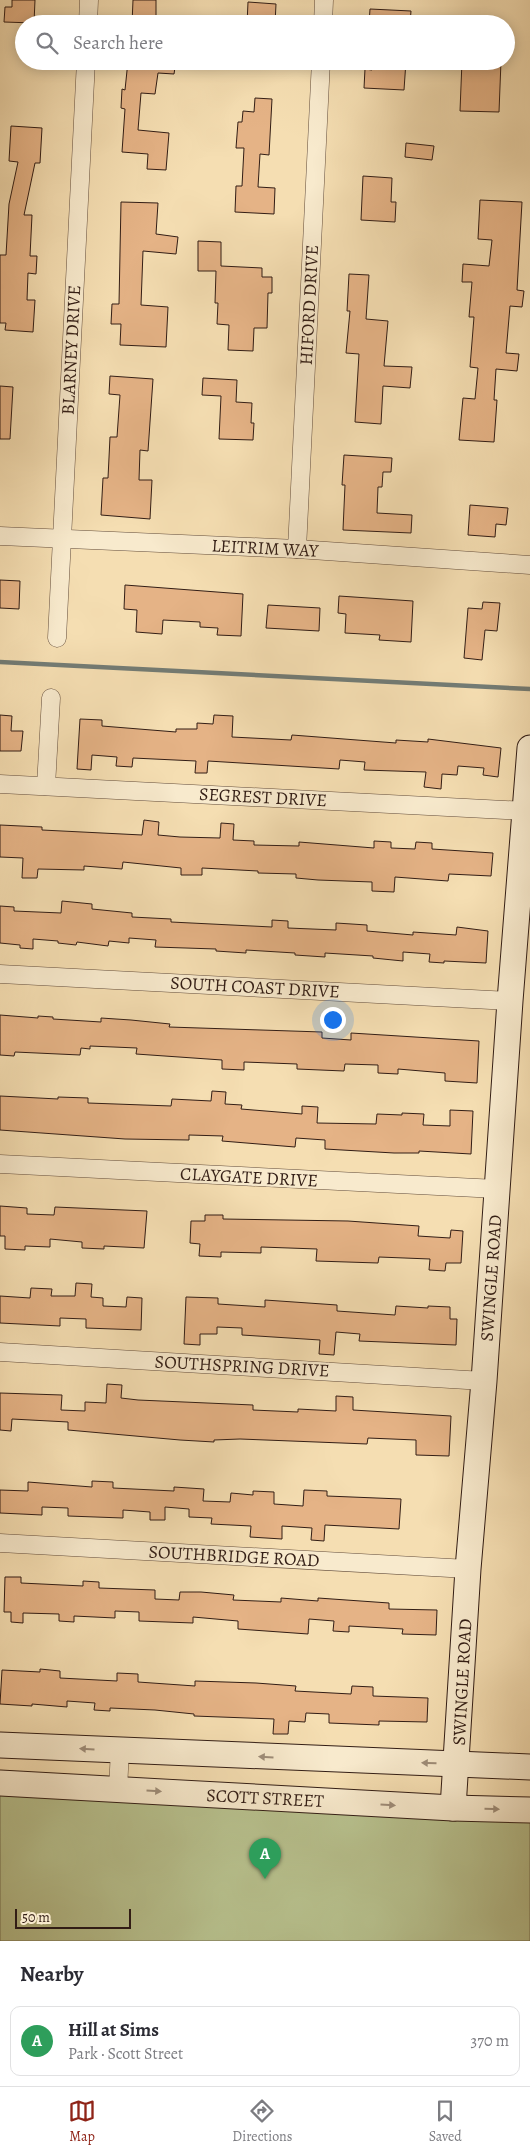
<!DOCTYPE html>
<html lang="en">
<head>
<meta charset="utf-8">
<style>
	body { margin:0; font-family:Alegreya,serif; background:#f2f2f3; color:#2b2b33 }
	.scale { position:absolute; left:15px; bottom:12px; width:116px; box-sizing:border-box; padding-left:5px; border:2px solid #321d15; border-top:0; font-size:14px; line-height:18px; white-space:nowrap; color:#321d15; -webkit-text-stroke:4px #f8eacd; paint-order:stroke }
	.you { position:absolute; left:332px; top:1019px; width:18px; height:18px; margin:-12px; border:4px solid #fff; border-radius:50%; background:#1a73e8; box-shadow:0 0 0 8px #1a73e833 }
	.badge { display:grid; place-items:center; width:32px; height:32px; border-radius:50%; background:#8f2418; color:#fff; font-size:16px; font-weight:700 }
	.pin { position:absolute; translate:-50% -41px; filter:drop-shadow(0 1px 2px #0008) }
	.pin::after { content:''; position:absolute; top:26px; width:18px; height:15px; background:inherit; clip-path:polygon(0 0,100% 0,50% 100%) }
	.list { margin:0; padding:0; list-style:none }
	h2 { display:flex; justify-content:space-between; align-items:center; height:65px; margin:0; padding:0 20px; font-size:21px }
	h2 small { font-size:16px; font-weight:400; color:#7c7c81 }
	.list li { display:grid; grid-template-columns:32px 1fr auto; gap:15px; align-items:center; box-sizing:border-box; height:70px; margin:0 10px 10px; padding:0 10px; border:1px solid #e1e1e2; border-radius:10px }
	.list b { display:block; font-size:19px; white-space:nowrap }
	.list p { margin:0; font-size:16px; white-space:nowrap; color:#7c7c81 }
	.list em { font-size:16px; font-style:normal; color:#7c7c81 }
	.icon { flex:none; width:28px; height:28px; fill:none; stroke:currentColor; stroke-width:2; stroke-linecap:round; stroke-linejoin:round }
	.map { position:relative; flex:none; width:530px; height:1941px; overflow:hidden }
	.search { position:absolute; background:#fff; box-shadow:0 2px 12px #0003; left:15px; right:15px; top:15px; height:55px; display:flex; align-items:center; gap:12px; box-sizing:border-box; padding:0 18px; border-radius:28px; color:#7c7c81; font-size:19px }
	.sheet { height:145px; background:#fff }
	nav { display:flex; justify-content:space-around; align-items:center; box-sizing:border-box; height:70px; border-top:1px solid #e1e1e2; background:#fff; font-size:14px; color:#7c7c81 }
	nav a { display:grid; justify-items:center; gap:2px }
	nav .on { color:#8f2418 }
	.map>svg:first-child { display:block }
	.green { fill:#b8c28f; stroke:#757052 }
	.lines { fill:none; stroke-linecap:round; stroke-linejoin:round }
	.stream { stroke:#737c75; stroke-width:4.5 }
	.building { fill:#e5b386; stroke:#321d15 }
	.street-casing { stroke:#634d3c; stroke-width:19 }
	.secondary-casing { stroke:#321d15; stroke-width:27 }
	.street { stroke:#f8eacd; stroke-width:18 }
	.secondary { stroke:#f8eacd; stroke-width:25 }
	.oneway { fill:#9f8e7a }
	.labels { text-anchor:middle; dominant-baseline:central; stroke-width:4; stroke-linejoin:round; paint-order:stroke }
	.street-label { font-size:18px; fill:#321d15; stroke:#f8eacd }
</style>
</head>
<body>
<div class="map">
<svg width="530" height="1941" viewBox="0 0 530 1941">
	<rect width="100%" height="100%" fill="#f5deb2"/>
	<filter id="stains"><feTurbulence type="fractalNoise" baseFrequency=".004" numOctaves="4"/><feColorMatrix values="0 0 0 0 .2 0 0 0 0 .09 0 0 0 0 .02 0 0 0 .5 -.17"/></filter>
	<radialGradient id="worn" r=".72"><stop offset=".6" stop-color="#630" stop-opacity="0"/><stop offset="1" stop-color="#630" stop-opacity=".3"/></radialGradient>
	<!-- green -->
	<path class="green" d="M0 1782 530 1817V1941H0Z"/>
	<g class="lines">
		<!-- stream -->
		<path class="stream" d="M0 662 530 689"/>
	</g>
	<!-- building -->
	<g class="building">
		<path d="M12 0H35L34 23 4 22 5 7H12Z"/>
		<path d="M133 0H156V24H132Z"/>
		<path d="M248 2 276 4 275 24H247Z"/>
		<path d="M370 9 411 11 410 24H369Z"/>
		<path d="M128 61H176L174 74 158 73 155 94 141 93 138 130 169 133 166 170 147 169 148 154 122 152 125 109 121 108 122 89 125 90Z"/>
		<path d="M373 61H406L404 90 364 88 365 69 372 70Z"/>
		<path d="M462 61H501L499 112 460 111Z"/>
		<path d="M255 98 272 99 269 155 260 154 258 187 275 188 274 214 235 212 236 186H242L244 148H236L238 122H242L243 111 254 112Z"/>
		<path d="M11 126 42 128 40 163H35L24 215H32L30 256H37L36 274 28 273 27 300H35L33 332 5 330 6 323H0V255H6L9 204 18 162 9 161Z"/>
		<path d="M406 143 434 146 432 160 405 157Z"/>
		<path d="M363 176 392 178 391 202H396L395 222 361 220Z"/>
		<path d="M480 200 522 202 517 290 524 291 522 307 510 306 506 353 519 354 517 371 496 369 494 400H497L494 442 459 440 463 398 475 399 478 368 470 367 474 317H469L472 282H462L463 264 489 266 492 240 478 239Z"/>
		<path d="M121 202 158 203 156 234 178 237 176 254 143 251 141 305 168 307 166 347 120 345 121 324H111L112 304H119Z"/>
		<path d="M198 241 221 242V266L262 268V277H272V293H268L267 328H254L253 351 228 350 229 325 217 324 218 303H215L216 271H198Z"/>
		<path d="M349 274 369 275 366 319 388 321 384 366 412 367 410 388 383 386 381 424 355 422 359 354 346 353 350 311H347Z"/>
		<path d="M110 376 153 379 148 451 140 450 139 480H152L150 519 101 515 103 478H108L110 437H117L120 395 109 394Z"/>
		<path d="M203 378 237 380 236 402 252 403 251 423H254L253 440 219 439 221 396 202 395Z"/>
		<path d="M0 386 13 387 10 439H0Z"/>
		<path d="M344 455 392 458 391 472H383L382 487H378L377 513 412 515 411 533 343 530 345 485H342Z"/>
		<path d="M470 505 508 508 506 525 496 524 495 537 468 535Z"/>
		<path d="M0 580 20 581 19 609 0 608Z"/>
		<path d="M125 585 243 594 241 636 217 635 218 628 200 627V622L163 620 162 634 136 632 137 610 124 609Z"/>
		<path d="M339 596 413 601 411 642 379 640 380 635 345 633 346 614 338 613Z"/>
		<path d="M483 602 500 603 497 631 485 630 482 660 464 658 468 608 482 609Z"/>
		<path d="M268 605 320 608 319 631 266 628Z"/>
		<path d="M0 715 12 716 11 731H23L21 751H0Z"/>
		<path d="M214 715 233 716 232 737 291 740 292 735 396 743V740L428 742V739L501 748 498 777 483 775 484 768 458 766 457 775 442 774 441 789 424 787 426 772 364 770 365 762 340 760 339 769 208 761 207 773H195L196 761 133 758 132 767 116 766 117 757 92 755 91 770 77 769 80 719 102 720V726L176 732V729H197V723L213 724Z"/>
		<path d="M144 820 159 822 158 835 180 837 220 838 221 823 234 824 233 840 254 841V845L299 846V842L374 848V841L391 842V848L415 849 416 842 432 843V849L493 853 491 876 449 874 448 881 395 877 394 892 372 891V882L318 880 296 878V874L258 873V871L202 868V875H181V868L123 862 122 869 84 866V870L38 869 37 878H22L23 858 0 857V825L42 827V830L142 835Z"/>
		<path d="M62 901 92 904V909L132 913V917L171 919V922L272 927V920L288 921V928L336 930V923L367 925V931L413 935V932L456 935 457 927 488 931 486 963 444 961V963L429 962 430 954 403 952V961L373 958V956L325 953V957L295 955V953L246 950V953L216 951V949L155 947 156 940 129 938V943L109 941 108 946 77 942 76 945 58 943V941L33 939V949L20 948V945L0 943V906L14 907V911L61 913Z"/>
		<path d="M0 1015 38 1018V1016L53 1017V1019L101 1022V1018L131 1020 170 1024 169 1027 322 1032V1038L351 1040V1033L479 1041 477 1083 445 1081V1073L398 1069V1074L378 1073V1065L345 1064 344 1071 297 1069V1064L244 1062V1070L222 1069V1060L136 1054 137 1048 90 1046V1049L81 1048 80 1055 15 1052 14 1056 0 1055Z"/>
		<path d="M212 1091 226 1092 225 1104 242 1105 241 1109 302 1114V1106L318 1107 317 1123 376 1124 377 1114 402 1115V1113L424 1114 423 1125 450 1126V1110L473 1111 471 1154 419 1151V1153H394L325 1149V1140L296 1138 295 1147 222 1141 223 1136 189 1135V1140L125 1139 0 1130V1096L58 1099V1097L88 1098V1103L171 1106 172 1099 211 1101Z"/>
		<path d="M0 1206 27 1208V1214L54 1215 55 1207 147 1211 144 1248 104 1246V1249L82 1248V1242L50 1239V1247L25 1246V1250L5 1249V1236H0Z"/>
		<path d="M205 1215H223V1219L348 1221 419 1226 418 1236 450 1238 451 1230 463 1231 461 1263H446L445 1271 429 1270 430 1259 379 1257 378 1263 316 1261 317 1249 261 1247V1253L221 1252V1257L199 1256 200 1244 190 1243 191 1221H205Z"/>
		<path d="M76 1283 92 1284 91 1297 103 1298V1306L126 1307 127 1297 142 1298 141 1330 86 1328V1319L60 1318V1326L0 1323V1296L30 1298 31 1288 52 1289 51 1296H75Z"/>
		<path d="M186 1297 218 1298V1304L265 1307V1300L337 1305V1311L395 1315 396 1306 428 1308V1306L450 1307V1319H457L456 1345 359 1341 360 1334 336 1332 334 1355 319 1354 320 1340 242 1335V1328L217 1327V1334H200V1345L184 1344Z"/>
		<path d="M107 1384 122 1385 121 1398 138 1400 253 1405V1410L298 1412V1409L336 1411V1396L353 1397V1410L451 1416 449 1456 416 1455V1440L368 1438 367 1444 240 1439 214 1440V1442L180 1440 68 1430V1422L12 1419 11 1431 0 1430V1393L62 1395 61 1410 85 1411V1402L106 1403Z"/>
		<path d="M92 1481 113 1482V1488L174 1491V1487L204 1489 203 1501 230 1502 231 1493 253 1495V1491L274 1492V1504L303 1506 304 1490 327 1491V1496L401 1499 399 1529 325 1525 324 1541 311 1540 312 1528 282 1526V1539L250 1537 251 1526 211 1524 212 1518 189 1517V1509L165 1507V1520H150V1512L123 1510V1518L68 1516V1508L42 1507V1515L0 1513V1490L28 1491V1482L92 1487Z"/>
		<path d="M5 1577H21V1583L83 1586V1581L99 1582V1588L155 1590V1599L179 1600 180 1592H201L234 1595 233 1600 281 1602V1598L318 1601V1598L389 1603V1609L437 1610 436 1635 402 1634 403 1629 349 1626V1632L333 1631 334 1621 309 1619 308 1634 238 1629V1621L193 1617V1623L139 1621V1612L115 1611V1618L74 1616V1622L59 1621V1614L23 1613V1623L11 1622V1612H4Z"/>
		<path d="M40 1669 60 1671V1678L117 1681V1673L138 1674V1682L195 1686V1681L256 1683 296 1686 295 1691 351 1694 352 1686 373 1687V1696L428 1698 427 1722 379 1721V1725L329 1723V1714L306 1713 305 1722 289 1721 288 1734H273L274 1719 194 1716V1714L155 1710 110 1708V1711L94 1710 95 1703 67 1701V1707L32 1704V1706L0 1704 2 1670 40 1672Z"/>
	</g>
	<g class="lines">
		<defs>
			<g id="street">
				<path d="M88 24 89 0"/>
				<path d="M323 24 324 0"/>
				<path d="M0 536 297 549 530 565"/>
				<path d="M297 549 321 61"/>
				<path d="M57 638 86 61"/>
				<path d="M0 784 526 811"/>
				<path d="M46 786 51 698"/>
				<path d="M0 974 510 1001"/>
				<path d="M0 1164 497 1189"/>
				<path d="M0 1352 484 1381"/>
				<path d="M0 1543 468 1569"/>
				<path d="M118 1789 120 1750"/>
			</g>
			<g id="secondary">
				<path d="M0 1745 530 1767"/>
				<path d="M0 1783 453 1808 530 1810"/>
				<path d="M453 1808 468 1569 484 1381 510 1001 530 748"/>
			</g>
		</defs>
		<!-- street casing -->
		<use href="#street" class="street-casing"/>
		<!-- secondary casing -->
		<use href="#secondary" class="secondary-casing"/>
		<!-- street -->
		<use href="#street" class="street"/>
		<!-- secondary -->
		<use href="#secondary" class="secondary"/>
	</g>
	<!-- one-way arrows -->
	<defs><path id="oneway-solid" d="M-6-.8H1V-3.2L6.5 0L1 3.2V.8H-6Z" transform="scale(1.25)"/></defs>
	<g class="oneway">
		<use href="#oneway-solid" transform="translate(87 1749) rotate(-177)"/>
		<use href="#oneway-solid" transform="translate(266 1757) rotate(-177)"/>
		<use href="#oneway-solid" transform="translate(429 1763) rotate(-178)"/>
		<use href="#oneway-solid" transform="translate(154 1791) rotate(3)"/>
		<use href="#oneway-solid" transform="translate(388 1805) rotate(3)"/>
		<use href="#oneway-solid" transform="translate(492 1809) rotate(1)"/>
	</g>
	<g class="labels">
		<!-- street labels -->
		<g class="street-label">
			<text transform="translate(309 305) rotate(-87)">HIFORD DRIVE</text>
			<text transform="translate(71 350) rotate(-87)">BLARNEY DRIVE</text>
			<text transform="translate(265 548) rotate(3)">LEITRIM WAY</text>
			<text transform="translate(263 797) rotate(3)">SEGREST DRIVE</text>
			<text transform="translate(255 987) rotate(3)">SOUTH COAST DRIVE</text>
			<text transform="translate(249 1177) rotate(3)">CLAYGATE DRIVE</text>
			<text transform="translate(491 1278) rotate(-86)">SWINGLE ROAD</text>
			<text transform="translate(242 1366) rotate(3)">SOUTHSPRING DRIVE</text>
			<text transform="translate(234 1556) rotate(3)">SOUTHBRIDGE ROAD</text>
			<text transform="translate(462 1682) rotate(-87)">SWINGLE ROAD</text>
			<text transform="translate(265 1798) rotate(3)">SCOTT STREET</text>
		</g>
	</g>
	<rect width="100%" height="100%" filter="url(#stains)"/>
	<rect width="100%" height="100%" fill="url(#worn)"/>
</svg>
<div class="scale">50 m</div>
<div class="you"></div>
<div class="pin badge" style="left:265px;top:1879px;background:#2e9e5b">A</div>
<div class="search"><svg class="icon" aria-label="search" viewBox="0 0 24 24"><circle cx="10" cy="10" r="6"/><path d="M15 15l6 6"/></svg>Search here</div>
</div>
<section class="sheet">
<h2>Nearby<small></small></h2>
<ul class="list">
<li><span class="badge" style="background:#2e9e5b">A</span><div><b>Hill at Sims</b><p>Park · Scott Street</p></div><em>370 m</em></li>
</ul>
</section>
<nav>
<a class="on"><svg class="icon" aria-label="map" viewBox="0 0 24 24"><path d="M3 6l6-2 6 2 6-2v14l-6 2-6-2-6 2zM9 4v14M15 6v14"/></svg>Map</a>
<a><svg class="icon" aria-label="directions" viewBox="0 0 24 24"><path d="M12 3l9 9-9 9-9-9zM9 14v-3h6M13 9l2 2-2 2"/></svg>Directions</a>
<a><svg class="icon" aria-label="saved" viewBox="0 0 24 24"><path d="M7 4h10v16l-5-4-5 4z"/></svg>Saved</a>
</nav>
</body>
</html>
